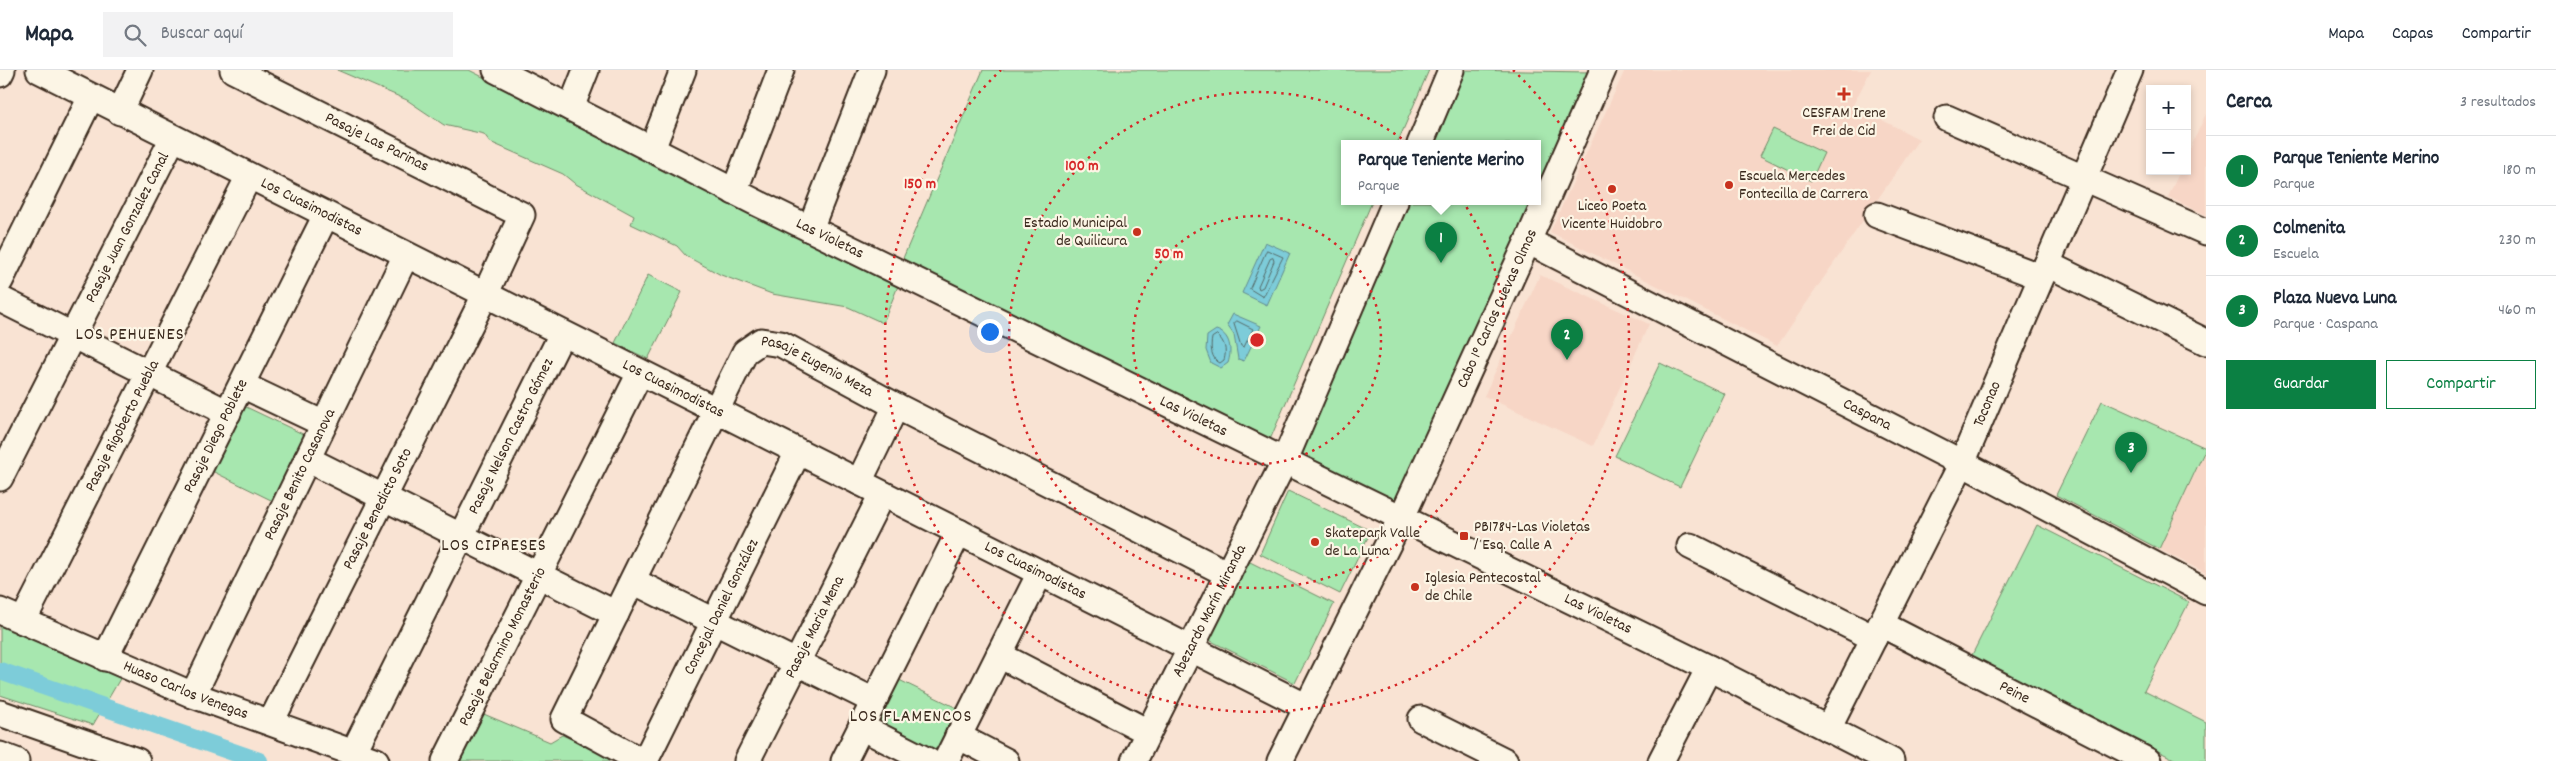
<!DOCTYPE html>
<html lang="es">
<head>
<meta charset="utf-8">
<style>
	body { margin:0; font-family:Dekko,sans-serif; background:#f2f2f3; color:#1f2937 }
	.controls { position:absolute; right:15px; top:15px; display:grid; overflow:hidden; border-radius:0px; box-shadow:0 2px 8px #0003 }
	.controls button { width:45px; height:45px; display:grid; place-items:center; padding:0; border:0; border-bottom:1px solid #e0e1e3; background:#fff; color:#1f2937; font:25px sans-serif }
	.you { position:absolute; left:989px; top:261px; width:18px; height:18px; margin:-12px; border:4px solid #fff; border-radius:50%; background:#1a73e8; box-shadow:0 0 0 8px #1a73e833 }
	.badge { display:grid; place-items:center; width:32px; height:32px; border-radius:50%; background:#0b8043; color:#fff; font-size:16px; font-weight:700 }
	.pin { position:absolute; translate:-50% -41px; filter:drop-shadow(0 1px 2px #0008) }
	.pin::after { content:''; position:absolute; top:26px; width:18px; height:15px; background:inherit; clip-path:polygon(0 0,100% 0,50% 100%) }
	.popup { position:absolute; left:1341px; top:70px; width:200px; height:65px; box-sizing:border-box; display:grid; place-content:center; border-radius:0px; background:#fff; filter:drop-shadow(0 1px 4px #0005); font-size:16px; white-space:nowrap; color:#747a83 }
	.popup b { font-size:19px; color:#1f2937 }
	.popup::after { content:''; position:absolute; left:50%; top:100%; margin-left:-10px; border:10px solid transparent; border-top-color:#fff }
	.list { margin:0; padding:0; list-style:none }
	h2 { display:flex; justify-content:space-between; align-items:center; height:65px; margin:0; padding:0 20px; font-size:21px }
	h2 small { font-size:16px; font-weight:400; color:#747a83 }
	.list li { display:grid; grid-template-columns:32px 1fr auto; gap:15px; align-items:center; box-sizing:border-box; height:70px; padding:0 20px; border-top:1px solid #e0e1e3 }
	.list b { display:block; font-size:19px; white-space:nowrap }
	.list p { margin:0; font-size:16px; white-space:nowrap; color:#747a83 }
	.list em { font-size:16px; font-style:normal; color:#747a83 }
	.actions { display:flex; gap:10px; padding:15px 20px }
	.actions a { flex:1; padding:11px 0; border:1px solid #0b8043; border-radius:0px; text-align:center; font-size:18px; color:#0b8043 }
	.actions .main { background:#0b8043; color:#fff }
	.icon { flex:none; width:28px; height:28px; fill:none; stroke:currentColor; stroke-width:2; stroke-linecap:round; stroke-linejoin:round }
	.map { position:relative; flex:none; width:2206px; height:691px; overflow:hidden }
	header { display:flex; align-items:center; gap:30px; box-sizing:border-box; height:70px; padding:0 25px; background:#fff; border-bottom:1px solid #e0e1e3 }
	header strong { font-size:24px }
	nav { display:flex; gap:28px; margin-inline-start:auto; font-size:18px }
	.search { width:350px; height:45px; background:#f2f2f3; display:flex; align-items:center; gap:12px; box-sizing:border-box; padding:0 18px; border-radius:0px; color:#747a83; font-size:19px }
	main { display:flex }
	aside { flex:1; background:#fff }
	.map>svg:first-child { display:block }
	.built { fill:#f7d6c6 }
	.green { fill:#a7e7af; stroke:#718866 }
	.water { fill:#7dccd9; stroke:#638b8e }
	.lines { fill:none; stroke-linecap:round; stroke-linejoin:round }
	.shore { stroke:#556b69; stroke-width:1 }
	.canal { stroke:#7dccd9; stroke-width:18 }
	.minor-casing { stroke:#3b2a1e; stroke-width:29 }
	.minor { stroke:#fcf5e5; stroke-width:25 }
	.ring { fill:none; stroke:#d62828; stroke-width:2.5; stroke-dasharray:2.5 5 }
	.poi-dot { fill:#c8321e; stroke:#fcf5e5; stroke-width:2 }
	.labels { text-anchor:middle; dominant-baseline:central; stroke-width:4.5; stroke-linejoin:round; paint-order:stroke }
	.poi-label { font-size:16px; fill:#3b2a1e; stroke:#fcf5e5; text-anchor:start }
	.street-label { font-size:16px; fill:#3b2a1e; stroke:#fcf5e5 }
	.neighbourhood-label { font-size:18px; letter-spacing:1px; fill:#3b2a1e; stroke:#fcf5e5 }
	.centre { fill:#d62828; stroke:#fcf5e5; stroke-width:2.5 }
	.ring-label { font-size:15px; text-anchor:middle; font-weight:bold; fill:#d62828; stroke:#fcf5e5; stroke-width:4.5; stroke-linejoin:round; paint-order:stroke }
</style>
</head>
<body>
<header>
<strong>Mapa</strong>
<div class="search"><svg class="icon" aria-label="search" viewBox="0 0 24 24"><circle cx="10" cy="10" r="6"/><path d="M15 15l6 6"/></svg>Buscar aquí</div>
<nav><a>Mapa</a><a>Capas</a><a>Compartir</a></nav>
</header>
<main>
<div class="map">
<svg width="2206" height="691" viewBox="0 0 2206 691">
	<rect width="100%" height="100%" fill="#f9e3d3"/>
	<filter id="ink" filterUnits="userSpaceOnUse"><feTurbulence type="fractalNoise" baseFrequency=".02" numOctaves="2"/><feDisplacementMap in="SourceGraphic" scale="10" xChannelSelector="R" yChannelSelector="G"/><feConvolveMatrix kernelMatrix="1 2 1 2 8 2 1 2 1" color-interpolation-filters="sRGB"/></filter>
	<g filter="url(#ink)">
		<!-- built -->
		<g class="built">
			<path d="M1625 0H1871L1853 35 1919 69 1777 276 1550 162Z"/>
			<path d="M2206 44V145L2168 127 2180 101H2187V85Z"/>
			<path d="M1540 205 1649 254 1593 376 1484 326Z"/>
			<path d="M2206 380V503L2159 479Z"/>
		</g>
		<!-- green -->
		<g class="green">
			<path d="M337 0H469L898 216 883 253 848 237 772 224 721 205 686 186 677 176 631 154 634 146 574 113 563 104 490 72 484 64 444 55 407 30Z"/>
			<path d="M983 0H1429L1397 74H1345V132H1372L1269 372 901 193Z"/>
			<path d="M1461 0 1591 2 1537 120V74H1429Z"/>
			<path d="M1773 59 1824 83 1811 111 1760 86Z"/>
			<path d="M1403 132H1532L1397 431 1293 384Z"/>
			<path d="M648 205 682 222 648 289 615 273Z"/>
			<path d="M1660 293 1725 324 1680 417 1615 386Z"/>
			<path d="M2102 331 2206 378 2159 479 2056 425Z"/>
			<path d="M244 336 309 367 277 433 212 401Z"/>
			<path d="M1288 421 1371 461 1340 524 1260 484Z"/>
			<path d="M2037 455 2189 532 2144 621 2206 652V691H2178L1971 587Z"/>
			<path d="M1246 490 1334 534 1295 613 1207 569Z"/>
			<path d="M0 548 121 607 93 655 0 625Z"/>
			<path d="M893 607 957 638 934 684 870 652Z"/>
			<path d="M479 642 550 672 562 665 623 691H458Z"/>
		</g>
		<!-- water -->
		<g class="water">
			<path d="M1265 172 1290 183 1267 235 1242 223Z"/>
			<path d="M1233 244 1261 256 1244 291 1238 289 1234 265 1227 255Z"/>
			<path d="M1216 260C1231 264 1232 281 1228 293L1221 298 1211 293 1206 280 1207 266Z"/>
		</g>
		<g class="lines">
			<!-- shore -->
			<g class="shore">
				<path d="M1267 180 1283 187 1263 227 1250 219Z"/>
				<path d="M1273 188 1274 191 1263 217 1259 219 1258 216 1270 189Z"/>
				<path d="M1237 251 1253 259 1244 277 1241 276 1234 254Z"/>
				<path d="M1217 265C1225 272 1227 280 1224 290L1220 293C1211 289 1210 277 1212 268Z"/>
			</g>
			<!-- canal -->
			<path class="canal" d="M0 601 259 691"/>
			<defs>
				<g id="minor">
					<path id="s1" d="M39 0 1307 637"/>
					<path id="s2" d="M233 0 522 145 485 225 271 652"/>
					<path id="s3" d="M496 0 753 131 1709 598 1891 691"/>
					<path d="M0 4 2 0"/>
					<path d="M571 38 586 0"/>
					<path d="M120 42 140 0"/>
					<path d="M1947 48 2206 162"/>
					<path d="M1420 74 1451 0"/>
					<path d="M652 79 683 0"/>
					<path d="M734 122 781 0"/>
					<path d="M1877 145 2041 207"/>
					<path d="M810 159 872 0"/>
					<path id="s4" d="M1528 171 1962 393 2206 522"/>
					<path d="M2047 194 2206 272"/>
					<path d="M0 211 91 27"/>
					<path d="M0 229 228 343"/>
					<path d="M242 315 324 354"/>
					<path d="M307 389 616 544"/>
					<path id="s5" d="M0 408 173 68"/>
					<path d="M859 412 896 336"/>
					<path d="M1690 476 1874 568"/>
					<path d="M633 511 874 631"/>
					<path id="s6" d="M0 541 193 625 376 691"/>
					<path id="s7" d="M23 551 249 106"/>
					<path id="s8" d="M1881 554 2148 691"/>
					<path d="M999 585 1148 662"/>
					<path id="s9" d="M105 588 326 145"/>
					<path id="s10" d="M193 625 406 185"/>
					<path d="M0 643 137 691"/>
					<path d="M1421 649 1505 691"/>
					<path d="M861 657 928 691"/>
					<path id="s11" d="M1828 659 1962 393 2130 0"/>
					<path d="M958 666 1006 691"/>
					<path id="s12" d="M353 683 562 264"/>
					<path d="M0 685 16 691"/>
					<path id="s13" d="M445 691 640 303"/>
					<path id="s14" d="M641 691 564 649 745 282 761 271 781 274 896 336 1228 504"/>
					<path id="s15" d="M645 691 798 382"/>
					<path id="s16" d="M747 691 882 424"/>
					<path d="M844 691 959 462"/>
					<path d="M946 691 1040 503"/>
					<path id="s17" d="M1134 691 1284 392 1395 132"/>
					<path id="s18" d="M1280 691 1407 436 1528 171 1603 0"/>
					<path d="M1661 691 1709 598"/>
				</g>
			</defs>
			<!-- minor casing -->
			<use href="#minor" class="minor-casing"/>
			<!-- minor -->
			<use href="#minor" class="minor"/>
		</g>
	</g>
	<!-- distance rings -->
	<g class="ring">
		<circle cx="1257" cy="270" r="124"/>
		<circle cx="1257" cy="270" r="248"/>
		<path d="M1513 0A372 372 0 1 1 1001 0"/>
	</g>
	<!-- markers -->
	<g class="poi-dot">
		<path d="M1841.5 16.5h5v5h5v5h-5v5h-5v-5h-5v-5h5z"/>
		<circle cx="1729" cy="115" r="5"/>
		<circle cx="1612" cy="119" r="5"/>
		<circle cx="1137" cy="162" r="5"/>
		<rect x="1459" y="461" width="10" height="10" rx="2.5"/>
		<circle cx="1315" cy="472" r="5"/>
		<circle cx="1415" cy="517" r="5"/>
	</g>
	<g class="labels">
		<!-- poi labels -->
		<g class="poi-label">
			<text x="1844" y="43" text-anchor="middle">CESFAM Irene<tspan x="1844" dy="18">Frei de Cid</tspan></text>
			<text x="1739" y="106">Escuela Mercedes<tspan x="1739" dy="18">Fontecilla de Carrera</tspan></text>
			<text x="1612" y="136" text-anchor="middle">Liceo Poeta<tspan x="1612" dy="18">Vicente Huidobro</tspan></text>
			<text x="1127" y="153" text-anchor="end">Estadio Municipal<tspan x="1127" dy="18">de Quilicura</tspan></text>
			<text x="1474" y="457">PB1784-Las Violetas<tspan x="1474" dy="18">/ Esq. Calle A</tspan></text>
			<text x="1325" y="463">Skatepark Valle<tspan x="1325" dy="18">de La Luna</tspan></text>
			<text x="1425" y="508">Iglesia Pentecostal<tspan x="1425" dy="18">de Chile</tspan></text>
		</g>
		<!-- street labels -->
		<g class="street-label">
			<text stroke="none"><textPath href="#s2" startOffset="161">Pasaje Las Parinas</textPath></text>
			<text stroke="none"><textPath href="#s1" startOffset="305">Los Cuasimodistas</textPath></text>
			<text stroke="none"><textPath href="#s5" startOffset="281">Pasaje Juan Gonzalez Canal</textPath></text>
			<text stroke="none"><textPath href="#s3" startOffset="374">Las Violetas</textPath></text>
			<text stroke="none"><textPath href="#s18" startOffset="502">Cabo 1° Carlos Cuevas Olmos</textPath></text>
			<text stroke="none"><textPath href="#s14" startOffset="578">Pasaje Eugenio Meza</textPath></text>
			<text stroke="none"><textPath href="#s1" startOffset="710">Los Cuasimodistas</textPath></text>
			<text stroke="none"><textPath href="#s11" startOffset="362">Toconao</textPath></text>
			<text stroke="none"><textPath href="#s4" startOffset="381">Caspana</textPath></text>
			<text stroke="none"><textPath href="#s3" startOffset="779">Las Violetas</textPath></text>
			<text stroke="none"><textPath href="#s7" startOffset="219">Pasaje Rigoberto Puebla</textPath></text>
			<text stroke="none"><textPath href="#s12" startOffset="354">Pasaje Nelson Castro Gómez</textPath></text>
			<text stroke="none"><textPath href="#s9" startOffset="248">Pasaje Diego Poblete</textPath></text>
			<text stroke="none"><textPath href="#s10" startOffset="245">Pasaje Benito Casanova</textPath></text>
			<text transform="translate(378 439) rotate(-63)">Pasaje Benedicto Soto</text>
			<text stroke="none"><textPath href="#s1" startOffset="1115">Los Cuasimodistas</textPath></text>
			<text stroke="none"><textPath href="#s15" startOffset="172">Concejal Daniel González</textPath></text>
			<text stroke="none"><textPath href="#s17" startOffset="168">Abezardo Marín Miranda</textPath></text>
			<text stroke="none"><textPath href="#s3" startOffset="1229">Las Violetas</textPath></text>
			<text stroke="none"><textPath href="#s16" startOffset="150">Pasaje Maria Mena</textPath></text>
			<text stroke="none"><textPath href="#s13" startOffset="128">Pasaje Belarmino Monasterio</textPath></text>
			<text stroke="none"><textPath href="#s6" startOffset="202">Huaso Carlos Venegas</textPath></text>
			<text stroke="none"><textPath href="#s8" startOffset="150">Peine</textPath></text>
		</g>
		<!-- neighbourhood labels -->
		<g class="neighbourhood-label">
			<text x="130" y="265">LOS PEHUENES</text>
			<text x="494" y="476">LOS CIPRESES</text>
			<text x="911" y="647">LOS FLAMENCOS</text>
		</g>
	</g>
	<circle cx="1257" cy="270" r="8" class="centre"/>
	<g class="ring-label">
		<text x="1082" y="100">100 m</text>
		<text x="920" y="118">150 m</text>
		<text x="1169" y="188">50 m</text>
	</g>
</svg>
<div class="controls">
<button>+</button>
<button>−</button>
</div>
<div class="you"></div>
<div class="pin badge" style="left:1441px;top:193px">1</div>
<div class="popup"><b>Parque Teniente Merino</b>Parque</div>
<div class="pin badge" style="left:1567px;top:290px">2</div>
<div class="pin badge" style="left:2131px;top:403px">3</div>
</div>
<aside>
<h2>Cerca<small>3 resultados</small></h2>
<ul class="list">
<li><span class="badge">1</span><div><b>Parque Teniente Merino</b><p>Parque</p></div><em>180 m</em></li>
<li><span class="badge">2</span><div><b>Colmenita</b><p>Escuela</p></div><em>230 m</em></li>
<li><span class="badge">3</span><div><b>Plaza Nueva Luna</b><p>Parque · Caspana</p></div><em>460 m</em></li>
</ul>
<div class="actions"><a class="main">Guardar</a><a>Compartir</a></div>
</aside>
</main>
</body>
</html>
